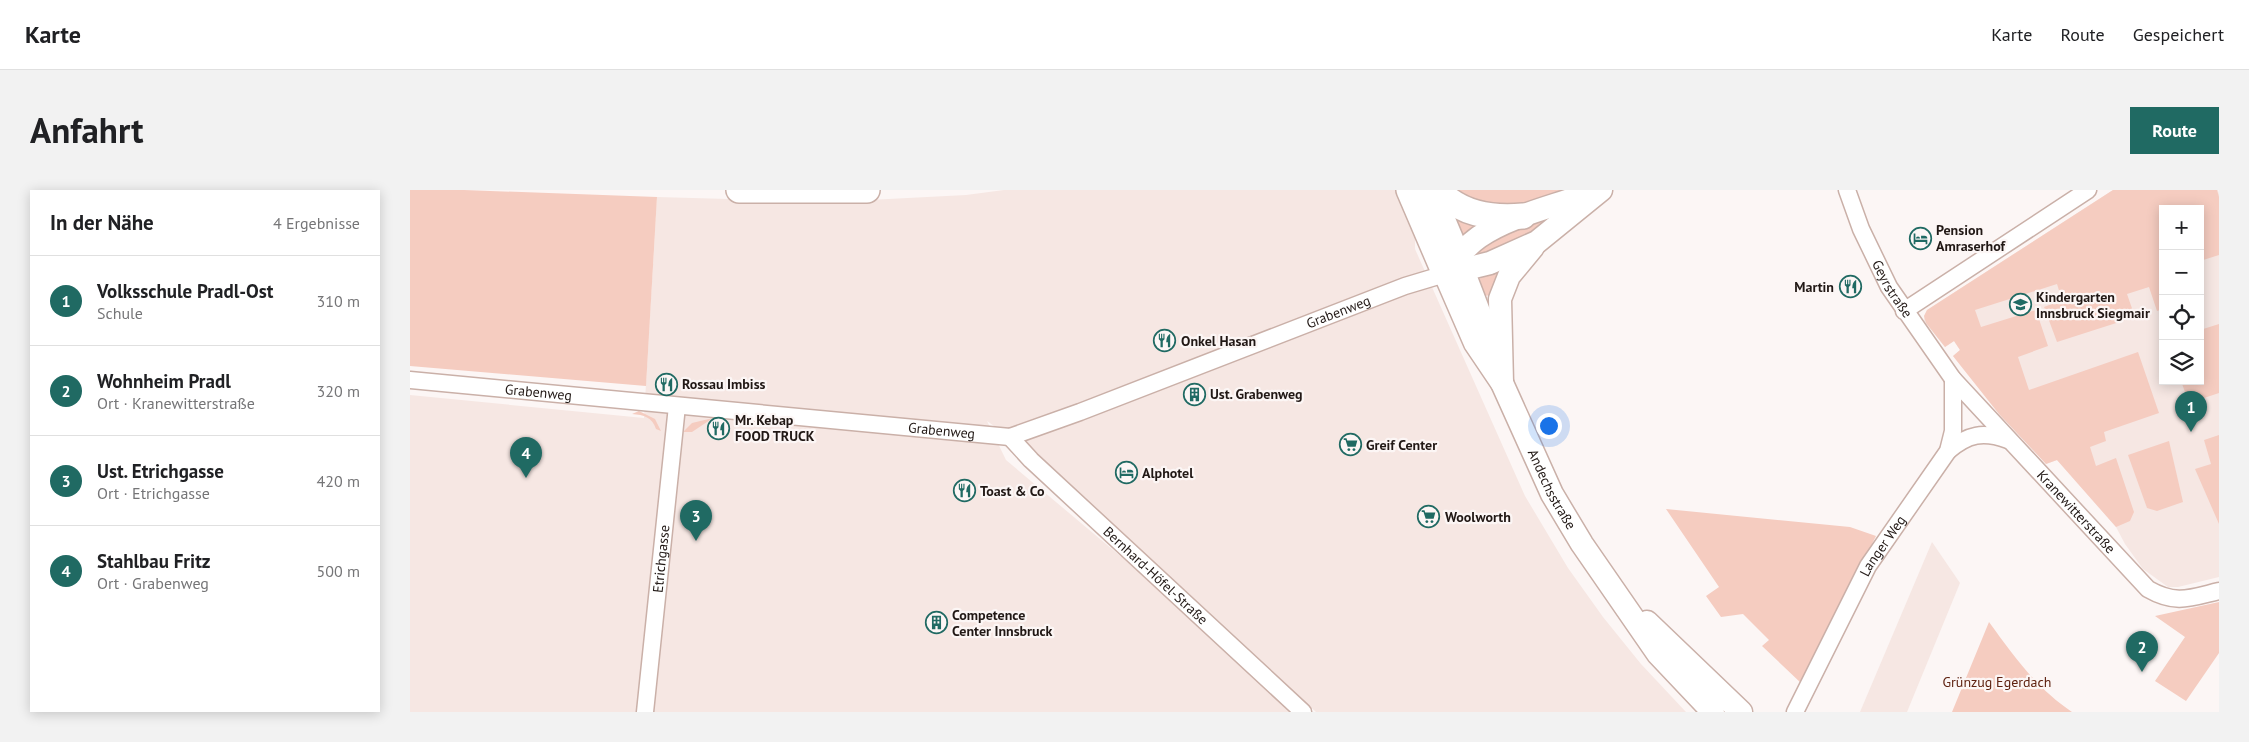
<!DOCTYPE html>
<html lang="de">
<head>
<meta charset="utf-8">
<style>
	body { margin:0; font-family:"PT Sans",sans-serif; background:#f2f2f2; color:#202124 }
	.controls { position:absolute; right:15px; top:15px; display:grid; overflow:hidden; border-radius:0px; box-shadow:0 2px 12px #0003 }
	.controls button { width:45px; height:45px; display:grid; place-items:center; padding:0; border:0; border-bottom:1px solid #e0e0e0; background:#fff; color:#202124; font:25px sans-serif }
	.you { position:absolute; left:1138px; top:235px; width:18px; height:18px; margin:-12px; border:4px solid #fff; border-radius:50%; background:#1a73e8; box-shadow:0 0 0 8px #1a73e833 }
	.badge { display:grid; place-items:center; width:32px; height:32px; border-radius:50%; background:#206a63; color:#fff; font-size:16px; font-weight:700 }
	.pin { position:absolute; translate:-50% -41px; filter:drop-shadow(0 1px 2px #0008) }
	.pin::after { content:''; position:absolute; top:26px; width:18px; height:15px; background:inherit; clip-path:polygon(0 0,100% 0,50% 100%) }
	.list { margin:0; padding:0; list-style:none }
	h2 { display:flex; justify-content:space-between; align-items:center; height:65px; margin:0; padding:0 20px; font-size:21px }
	h2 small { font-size:16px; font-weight:400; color:#757577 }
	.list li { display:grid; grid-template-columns:32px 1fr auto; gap:15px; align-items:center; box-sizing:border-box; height:90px; padding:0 20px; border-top:1px solid #e0e0e0 }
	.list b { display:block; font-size:19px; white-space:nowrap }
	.list p { margin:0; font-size:16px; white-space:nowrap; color:#757577 }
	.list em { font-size:16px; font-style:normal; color:#757577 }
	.icon { flex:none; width:28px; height:28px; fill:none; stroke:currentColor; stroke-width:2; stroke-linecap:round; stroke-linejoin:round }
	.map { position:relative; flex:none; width:1809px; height:522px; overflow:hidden; border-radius:0px }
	header { display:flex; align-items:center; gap:30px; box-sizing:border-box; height:70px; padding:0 25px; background:#fff; border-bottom:1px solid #e0e0e0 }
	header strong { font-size:24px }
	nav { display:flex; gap:28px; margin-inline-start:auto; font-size:18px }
	.intro { display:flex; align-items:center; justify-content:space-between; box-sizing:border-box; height:120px; padding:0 30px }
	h1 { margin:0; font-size:35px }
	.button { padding:12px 22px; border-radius:0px; background:#206a63; color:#fff; font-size:18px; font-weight:700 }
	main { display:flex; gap:30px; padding:0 30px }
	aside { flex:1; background:#fff; border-radius:0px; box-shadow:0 2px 12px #0003 }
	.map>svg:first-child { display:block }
	.built { fill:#f6e7e3; fill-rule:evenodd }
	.green { fill:#f5ccc0 }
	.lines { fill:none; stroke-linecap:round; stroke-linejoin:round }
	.street-casing { stroke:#cab0a8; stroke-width:19 }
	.secondary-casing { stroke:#cab0a8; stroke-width:25 }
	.primary-casing { stroke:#cab0a8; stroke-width:28 }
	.street { stroke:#fff; stroke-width:16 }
	.secondary { stroke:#fff; stroke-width:22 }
	.primary { stroke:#fff; stroke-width:25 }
	.labels { text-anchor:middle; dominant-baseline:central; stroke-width:4.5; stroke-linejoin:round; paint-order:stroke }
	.poi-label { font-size:14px; font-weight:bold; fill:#211815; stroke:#fcf6f5; text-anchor:start }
	.street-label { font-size:14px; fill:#211815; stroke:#fcf6f5 }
	.park-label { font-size:14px; fill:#5f2211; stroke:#fcf6f5 }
</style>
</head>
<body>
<header>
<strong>Karte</strong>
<nav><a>Karte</a><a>Route</a><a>Gespeichert</a></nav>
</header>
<div class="intro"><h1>Anfahrt</h1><a class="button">Route</a></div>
<main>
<aside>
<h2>In der Nähe<small>4 Ergebnisse</small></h2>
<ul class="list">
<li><span class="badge">1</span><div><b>Volksschule Pradl-Ost</b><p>Schule</p></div><em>310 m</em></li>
<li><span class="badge">2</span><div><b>Wohnheim Pradl</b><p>Ort · Kranewitterstraße</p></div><em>320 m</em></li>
<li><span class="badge">3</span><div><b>Ust. Etrichgasse</b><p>Ort · Etrichgasse</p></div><em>420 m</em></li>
<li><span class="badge">4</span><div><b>Stahlbau Fritz</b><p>Ort · Grabenweg</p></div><em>500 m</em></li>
</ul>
</aside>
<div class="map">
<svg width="1809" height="522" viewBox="0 0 1809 522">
	<rect width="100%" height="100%" fill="#fcf6f5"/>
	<!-- built -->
	<g class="built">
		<path d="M594 0H990L1005 34V59L1115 306 1158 378 1193 427 1231 474 1276 522H906L637 273 577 231 596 270 896 522H0V205L234 228 247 7 420 12 556 5Z"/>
		<path d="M1703 0H1808L1809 4V387L1768 397H1758L1733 379 1715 354 1706 337 1647 270 1636 274 1589 224 1543 166 1550 160 1544 151 1535 157 1514 131V126L1517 120ZM1753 19H1790V191H1753Z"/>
		<path d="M1522 352 1550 393 1497 522H1450Z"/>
	</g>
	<!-- green -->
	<g class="green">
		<path d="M0 0H54L247 7 236 196 0 176Z"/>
		<path d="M1035 0H1161L1127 13 1087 19Z"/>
		<path d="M1703 0H1807L1809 7V65L1790 71V19H1753V119L1747 121 1739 97 1717 104 1725 127 1647 152 1634 117 1652 110 1647 94 1565 120 1571 137 1626 120 1638 156 1608 167 1619 200 1728 162 1749 223 1694 242 1696 251 1680 257 1686 276 1706 268 1724 322 1720 331 1706 337 1647 270 1636 274 1589 224 1543 166 1550 160 1544 151 1535 157 1516 133 1514 126 1517 120Z"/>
		<path d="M1038 21 1073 37 1051 46Z"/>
		<path d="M1140 28 1131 38 1071 67 1067 59 1075 53Z"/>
		<path d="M1093 76 1084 105 1074 106 1069 89Z"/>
		<path d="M1809 134V203L1779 213 1771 191H1790V140Z"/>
		<path d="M229 221 245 229 251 241 246 239C242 227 234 225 222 224Z"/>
		<path d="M303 228 282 242H273L282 233Z"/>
		<path d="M1809 245V334L1785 279 1801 274 1794 250Z"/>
		<path d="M1759 251 1773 312 1747 321 1737 318 1718 265Z"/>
		<path d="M1256 319 1440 337 1466 346 1392 494 1352 456 1359 450 1333 424 1311 427 1296 406 1309 397Z"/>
		<path d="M1809 412V463L1776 511 1745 491 1775 447 1745 426Z"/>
		<path d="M1579 432C1603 465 1627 499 1662 522H1542Z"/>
	</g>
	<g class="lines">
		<defs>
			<g id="street">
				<path id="s1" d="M1437 0 1451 39 1479 97 1543 189 1738 399C1766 415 1780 408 1809 401"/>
				<path d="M1494 121 1678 0"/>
				<path id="s2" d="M0 190 600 247 670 222 995 96 1035 84"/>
				<path id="s3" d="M600 247 621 270 893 522"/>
				<path d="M1538 261C1558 244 1573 241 1598 250"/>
				<path id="s4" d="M235 522 267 216"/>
				<path id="s5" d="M1385 522 1458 376 1538 261 1543 241V189"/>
			</g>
			<g id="secondary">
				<path d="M1048 67 1084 161"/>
				<path d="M1037 81C1047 68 1056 56 1069 47 1100 26 1142 17 1177 4"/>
				<path id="s6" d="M1035 84 1065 153 1092 193 1142 304 1172 354 1248 464 1303 522"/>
				<path d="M1035 84 1080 73 1127 52 1191 0"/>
				<path d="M1092 193 1090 109 1099 86 1123 57"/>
				<path d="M1237 432 1331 522"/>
			</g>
			<g id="primary">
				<path d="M329 0H457"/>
				<path d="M999 0 1035 84"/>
				<path d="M1020 0 1048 67"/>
				<path d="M1028 0C1050 24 1081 29 1113 26"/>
			</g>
		</defs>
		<!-- street casing -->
		<use href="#street" class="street-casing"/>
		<!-- secondary casing -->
		<use href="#secondary" class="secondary-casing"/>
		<!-- primary casing -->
		<use href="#primary" class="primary-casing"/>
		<!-- street -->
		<use href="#street" class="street"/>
		<!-- secondary -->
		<use href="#secondary" class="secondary"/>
		<!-- primary -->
		<use href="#primary" class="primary"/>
	</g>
	<!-- icons -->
	<defs>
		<symbol id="hotel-ring" viewBox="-11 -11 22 22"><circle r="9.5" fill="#fcf6f5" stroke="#206a63" stroke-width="1.5"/><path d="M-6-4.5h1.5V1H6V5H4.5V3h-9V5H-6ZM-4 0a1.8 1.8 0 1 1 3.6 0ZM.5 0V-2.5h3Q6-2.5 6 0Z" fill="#206a63"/></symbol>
		<symbol id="restaurant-ring" viewBox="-11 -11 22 22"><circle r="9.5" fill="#fcf6f5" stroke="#206a63" stroke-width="1.5"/><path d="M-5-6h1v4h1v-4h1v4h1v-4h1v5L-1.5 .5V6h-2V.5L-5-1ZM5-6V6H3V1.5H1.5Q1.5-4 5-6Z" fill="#206a63"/></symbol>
		<symbol id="school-ring" viewBox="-11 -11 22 22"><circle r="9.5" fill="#fcf6f5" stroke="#206a63" stroke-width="1.5"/><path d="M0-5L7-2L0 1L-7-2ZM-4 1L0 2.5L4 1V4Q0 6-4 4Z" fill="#206a63"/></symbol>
		<symbol id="building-ring" viewBox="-11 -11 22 22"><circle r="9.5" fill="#fcf6f5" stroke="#206a63" stroke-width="1.5"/><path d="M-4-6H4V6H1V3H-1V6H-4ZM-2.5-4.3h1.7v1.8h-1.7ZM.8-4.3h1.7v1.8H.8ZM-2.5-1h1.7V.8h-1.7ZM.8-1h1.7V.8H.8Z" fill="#206a63"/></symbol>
		<symbol id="supermarket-ring" viewBox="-11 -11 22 22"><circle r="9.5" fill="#fcf6f5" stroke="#206a63" stroke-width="1.5"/><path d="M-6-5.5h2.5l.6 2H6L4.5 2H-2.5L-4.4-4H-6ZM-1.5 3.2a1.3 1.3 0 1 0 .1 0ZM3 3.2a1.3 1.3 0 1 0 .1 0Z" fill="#206a63"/></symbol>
	</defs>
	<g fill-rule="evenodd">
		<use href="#hotel-ring" x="1498" y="36" width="25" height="25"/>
		<use href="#restaurant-ring" x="1428" y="84" width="25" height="25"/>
		<use href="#school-ring" x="1598" y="102" width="25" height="25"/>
		<use href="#restaurant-ring" x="742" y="138" width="25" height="25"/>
		<use href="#restaurant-ring" x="244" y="182" width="25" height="25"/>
		<use href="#building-ring" x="772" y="192" width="25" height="25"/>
		<use href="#restaurant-ring" x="296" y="226" width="25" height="25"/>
		<use href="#supermarket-ring" x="928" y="242" width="25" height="25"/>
		<use href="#hotel-ring" x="704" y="270" width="25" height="25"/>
		<use href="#restaurant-ring" x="542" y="288" width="25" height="25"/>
		<use href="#supermarket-ring" x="1006" y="314" width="25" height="25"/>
		<use href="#building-ring" x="514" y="420" width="25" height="25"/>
	</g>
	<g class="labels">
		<!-- poi labels -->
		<g class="poi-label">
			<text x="1526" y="40">Pension<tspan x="1526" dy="16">Amraserhof</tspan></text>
			<text x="1424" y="97" text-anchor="end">Martin</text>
			<text x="1626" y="107">Kindergarten<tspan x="1626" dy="16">Innsbruck Siegmair</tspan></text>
			<text x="771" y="151">Onkel Hasan</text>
			<text x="272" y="194">Rossau Imbiss</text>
			<text x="800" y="204">Ust. Grabenweg</text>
			<text x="325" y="230">Mr. Kebap<tspan x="325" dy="16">FOOD TRUCK</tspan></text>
			<text x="956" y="255">Greif Center</text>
			<text x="732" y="283">Alphotel</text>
			<text x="570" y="301">Toast &amp; Co</text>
			<text x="1035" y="327">Woolworth</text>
			<text x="542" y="425">Competence<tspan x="542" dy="16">Center Innsbruck</tspan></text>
		</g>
		<!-- street labels -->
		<g class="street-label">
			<text stroke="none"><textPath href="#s1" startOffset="109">Geyrstraße</textPath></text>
			<text stroke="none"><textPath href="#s2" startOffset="954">Grabenweg</textPath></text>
			<text stroke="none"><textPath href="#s2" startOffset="129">Grabenweg</textPath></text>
			<text stroke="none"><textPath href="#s2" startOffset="534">Grabenweg</textPath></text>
			<text stroke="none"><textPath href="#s6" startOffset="241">Andechsstraße</textPath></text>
			<text stroke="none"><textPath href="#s1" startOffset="399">Kranewitterstraße</textPath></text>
			<text stroke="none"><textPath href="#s5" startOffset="188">Langer Weg</textPath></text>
			<text stroke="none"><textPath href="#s4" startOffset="154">Etrichgasse</textPath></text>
			<text stroke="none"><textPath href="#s3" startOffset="201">Bernhard-Höfel-Straße</textPath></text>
		</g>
		<!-- park labels -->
		<g class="park-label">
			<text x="1587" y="492">Grünzug Egerdach</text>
		</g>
	</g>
</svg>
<div class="controls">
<button>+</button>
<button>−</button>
<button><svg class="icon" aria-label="locate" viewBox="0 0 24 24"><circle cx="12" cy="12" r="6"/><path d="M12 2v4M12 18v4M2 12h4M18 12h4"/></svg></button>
<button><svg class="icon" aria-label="layers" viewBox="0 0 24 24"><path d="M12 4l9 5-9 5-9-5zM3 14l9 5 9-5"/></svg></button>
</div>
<div class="you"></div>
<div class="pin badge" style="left:1781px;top:242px">1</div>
<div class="pin badge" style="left:1732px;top:482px">2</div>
<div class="pin badge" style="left:286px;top:351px">3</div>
<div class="pin badge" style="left:116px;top:288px">4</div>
</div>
</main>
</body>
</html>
